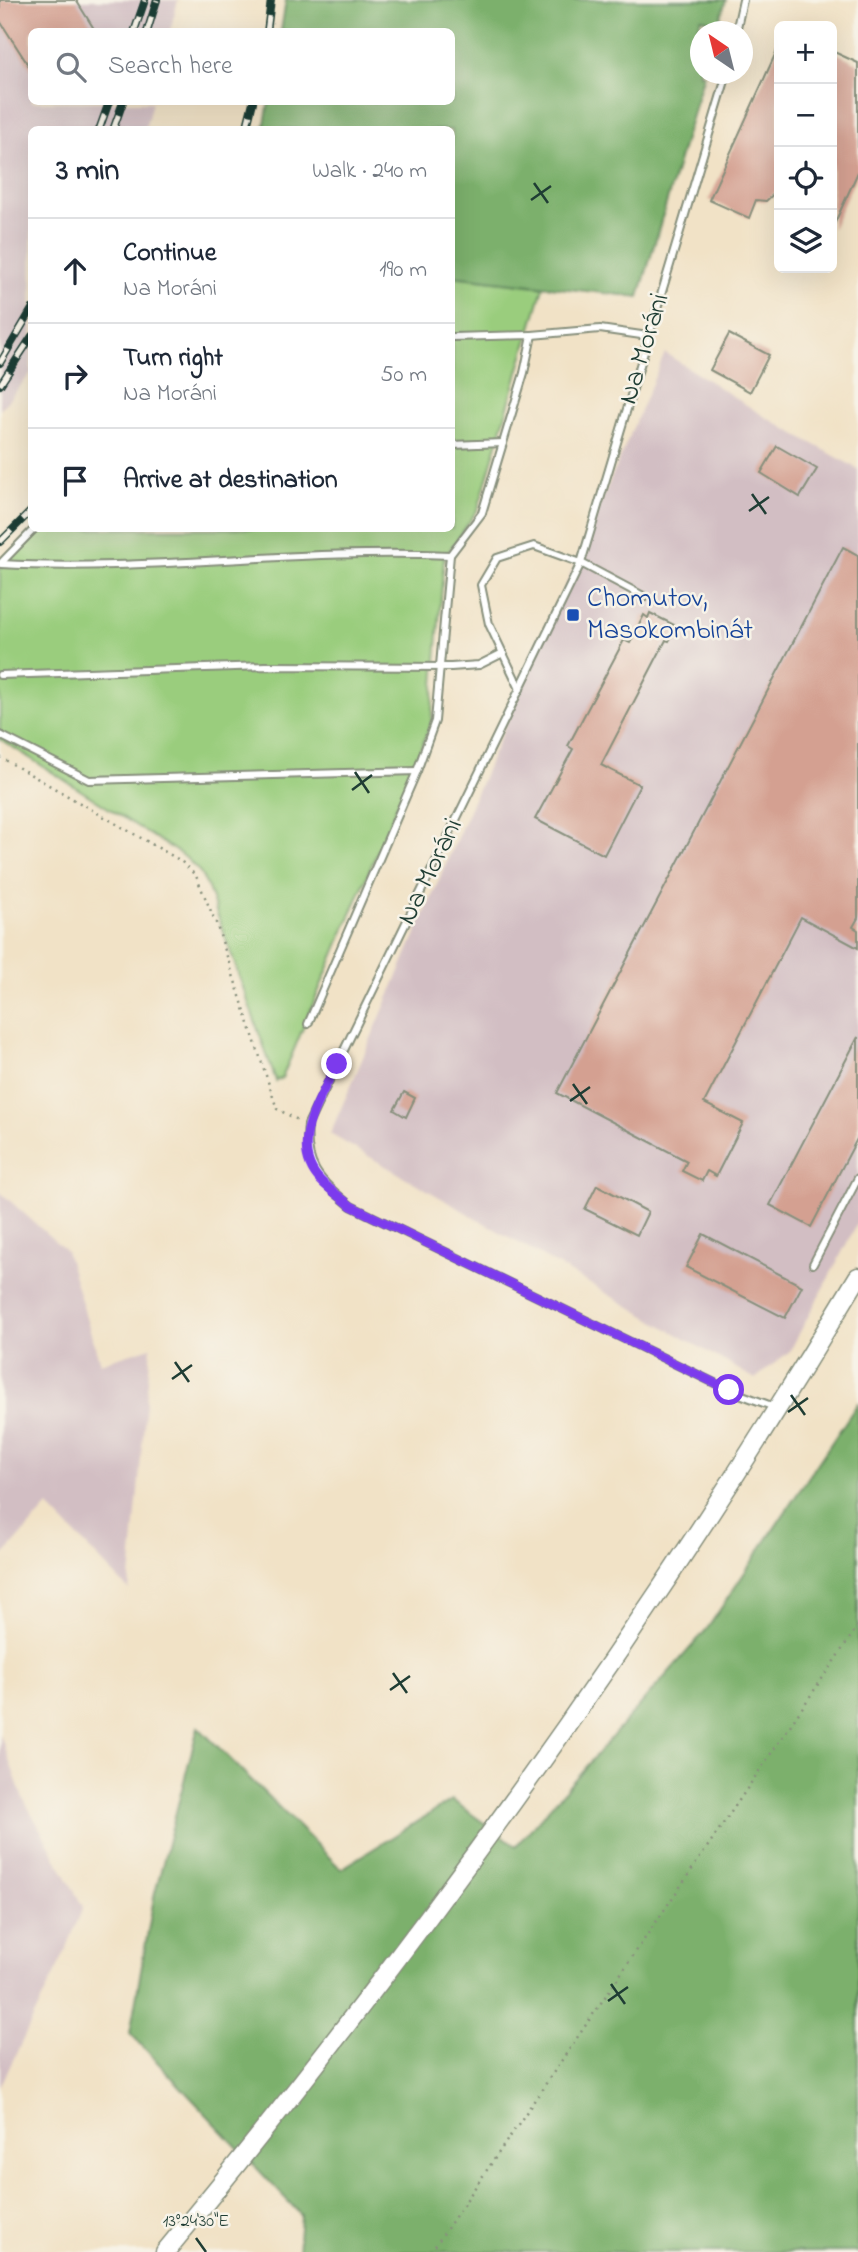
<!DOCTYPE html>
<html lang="en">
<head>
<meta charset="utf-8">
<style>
	body { margin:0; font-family:"Indie Flower",sans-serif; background:#f2f2f3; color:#1f2937 }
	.controls { position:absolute; right:21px; top:21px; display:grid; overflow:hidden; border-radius:10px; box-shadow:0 7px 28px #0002 }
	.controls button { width:63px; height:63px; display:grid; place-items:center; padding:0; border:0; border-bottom:2px solid #e0e1e3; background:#fff; color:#1f2937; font:35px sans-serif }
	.compass { position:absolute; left:690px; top:21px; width:63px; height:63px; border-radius:50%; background:#fff; box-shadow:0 7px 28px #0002; rotate:325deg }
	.stop { position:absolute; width:21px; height:21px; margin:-16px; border:5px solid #7c3aed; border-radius:50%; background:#fff }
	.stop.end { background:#7c3aed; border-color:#fff; box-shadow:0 2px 7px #0008 }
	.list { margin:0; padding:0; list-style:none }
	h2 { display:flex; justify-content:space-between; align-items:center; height:91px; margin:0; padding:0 28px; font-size:30px }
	h2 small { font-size:23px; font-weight:400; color:#747a83 }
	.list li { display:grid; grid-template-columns:46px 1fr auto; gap:21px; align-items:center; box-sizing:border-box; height:105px; padding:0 28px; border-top:2px solid #e0e1e3 }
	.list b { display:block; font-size:26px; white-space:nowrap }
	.list p { margin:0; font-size:23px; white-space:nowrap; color:#747a83 }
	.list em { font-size:23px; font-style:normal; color:#747a83 }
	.icon { flex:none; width:38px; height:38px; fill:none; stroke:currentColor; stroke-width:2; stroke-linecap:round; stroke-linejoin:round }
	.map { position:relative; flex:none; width:858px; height:2252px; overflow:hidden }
	.search { position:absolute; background:#fff; box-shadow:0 7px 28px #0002; left:28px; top:28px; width:427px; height:77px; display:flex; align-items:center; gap:18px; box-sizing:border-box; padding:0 24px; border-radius:10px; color:#747a83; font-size:26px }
	.panel { position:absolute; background:#fff; box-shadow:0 7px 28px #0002; left:28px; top:126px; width:427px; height:406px; border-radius:10px }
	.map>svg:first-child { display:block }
	.industrial { fill:#d2bec3 }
	.green { fill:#9acd7d; stroke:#5c8558; stroke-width:2 }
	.forest { fill:#7bb06c; stroke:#4d7650; stroke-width:2 }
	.building { fill:#d4a091 }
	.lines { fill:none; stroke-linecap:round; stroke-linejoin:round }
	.lane-casing { stroke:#88907d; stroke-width:10 }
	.secondary-casing { stroke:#88907d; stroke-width:21 }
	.path { stroke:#88907d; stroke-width:2.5; stroke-dasharray:2 5; stroke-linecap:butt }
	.lane { stroke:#fff; stroke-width:6 }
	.secondary { stroke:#fff; stroke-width:18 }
	.rail-casing { stroke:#1f3d34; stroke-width:8 }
	.rail { stroke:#f7f3e8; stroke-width:5; stroke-dasharray:16; stroke-linecap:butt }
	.route { stroke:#7c3aed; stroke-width:9 }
	.ticks { fill:none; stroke:#1f3d34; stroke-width:2.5 }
	.transit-dot { fill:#1a4fb4; stroke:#f7f3e8; stroke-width:2.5 }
	.labels { text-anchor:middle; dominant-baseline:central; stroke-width:5; stroke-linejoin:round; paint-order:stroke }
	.street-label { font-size:28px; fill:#1f3d34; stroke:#f7f3e8 }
	.transit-label { font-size:28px; fill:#164399; stroke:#f7f3e8; text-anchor:start }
	.ticks-label { font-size:18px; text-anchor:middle; fill:#1f3d34; stroke:#f7f3e8; stroke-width:5; stroke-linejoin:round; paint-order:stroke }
</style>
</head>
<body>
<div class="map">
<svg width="858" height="2252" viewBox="0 0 858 2252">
	<rect width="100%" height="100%" fill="#f7f3e8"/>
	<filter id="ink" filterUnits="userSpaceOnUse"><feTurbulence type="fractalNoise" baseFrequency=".0143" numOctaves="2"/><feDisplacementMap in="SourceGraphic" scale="14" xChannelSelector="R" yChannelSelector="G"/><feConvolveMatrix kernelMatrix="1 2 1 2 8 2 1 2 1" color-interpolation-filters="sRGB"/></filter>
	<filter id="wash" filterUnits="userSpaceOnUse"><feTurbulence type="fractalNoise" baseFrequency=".00686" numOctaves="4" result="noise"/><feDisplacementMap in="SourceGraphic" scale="28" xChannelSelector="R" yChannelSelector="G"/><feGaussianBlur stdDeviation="1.57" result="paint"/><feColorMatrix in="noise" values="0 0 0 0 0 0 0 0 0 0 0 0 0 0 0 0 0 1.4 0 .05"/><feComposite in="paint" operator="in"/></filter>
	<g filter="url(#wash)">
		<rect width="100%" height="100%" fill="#f1e2c6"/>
		<!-- industrial -->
		<g class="industrial">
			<path d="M0 0H178L170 31 32 32V102H152L145 129 32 130 31 373 0 410Z"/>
			<path d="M665 353 767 418 858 469V1222L790 1351 755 1379 330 1134Z"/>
			<path d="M0 1192 66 1251 100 1363 151 1347 129 1590 48 1506 0 1559Z"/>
			<path d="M0 1734 22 1796 83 1907 66 1950 0 2087Z"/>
		</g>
		<!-- green -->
		<path class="green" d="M452 276 543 287 478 509 444 558 431 724 282 1078 276 1081 208 888 200 872 185 857 0 739V569L39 529 452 528Z"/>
		<!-- forest -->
		<g class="forest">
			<path d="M286 0H726L719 24 701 18 696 40 700 41V74H704L639 297 452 276V130L264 129 269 102H452V32L281 31Z"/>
			<path d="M858 1403V2252H298L301 2215 130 2033 154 1897 198 1727 341 1869 452 1800 516 1846 707 1629Z"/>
		</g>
		<g id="blocks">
			<!-- building -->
			<g class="building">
				<path d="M0 0H76L96 32H32V71L0 21Z"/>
				<path d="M779 46V189L766 201 756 200 749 218 709 200Z"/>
				<path d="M832 51 858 63V172L832 229Z"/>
				<path d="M729 334 769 355 750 392 710 370Z"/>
				<path d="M777 446 817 469 800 497 761 473Z"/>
				<path d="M843 547 858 555V918L853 927 858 930V948L801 917 704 1103 743 1123 716 1176 707 1171 702 1181 682 1171 687 1161 557 1093Z"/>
				<path d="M650 613 674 625 672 628 675 630 669 641 666 640 601 765 640 785 604 855 535 819 573 749 568 746 624 640 630 643 644 615 648 618Z"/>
				<path d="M858 1037V1137L811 1227 770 1205Z"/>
				<path d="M404 1092 415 1098 406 1117 394 1110Z"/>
				<path d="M597 1185 648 1212 637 1235 585 1209Z"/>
				<path d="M703 1234 802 1286 785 1318 686 1267Z"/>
			</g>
		</g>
	</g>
	<g filter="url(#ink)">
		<use href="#blocks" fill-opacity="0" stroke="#88907d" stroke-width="2"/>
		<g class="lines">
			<defs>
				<g id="lane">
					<path d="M736 32 743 0"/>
					<path d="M727 74 581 563 308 1124C304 1168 320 1180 351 1206L729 1390 777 1408"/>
					<path d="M532 335 600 329 648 336"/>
					<path d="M452 445 503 443"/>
					<path d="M1 563 35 528"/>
					<path d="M1 564C150 572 300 548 450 555"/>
					<path d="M0 675 266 666 451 667 479 665 503 653"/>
					<path d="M520 689 489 624 481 585 497 558 534 546 581 563 645 597"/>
					<path d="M0 735 89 780 417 771"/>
					<path d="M308 1024 417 771 435 721 450 555 482 513 524 373 532 335 452 337"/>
					<path d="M813 1264 858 1178"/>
				</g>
				<path id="secondary" d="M165 2252C419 1945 653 1620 858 1277"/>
			</defs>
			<!-- lane casing -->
			<use href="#lane" class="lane-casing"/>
			<!-- secondary casing -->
			<use href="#secondary" class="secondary-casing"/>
			<!-- path -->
			<g class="path">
				<path d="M0 757 181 861 196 876 216 923 277 1109 298 1120"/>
				<path d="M431 2252 858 1626"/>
			</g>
			<!-- lane -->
			<use href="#lane" class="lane"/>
			<!-- secondary -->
			<use href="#secondary" class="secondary"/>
			<defs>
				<g id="rail">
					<path d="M134 32 145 0"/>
					<path d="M147 32 157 0"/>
					<path d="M267 32 271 0"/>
					<path d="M99 130 109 102"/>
					<path d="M113 130 123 102"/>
					<path d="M246 130 253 102"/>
					<path d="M0 363 32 309"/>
					<path d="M0 385 32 336"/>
					<path d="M0 542 32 510"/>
				</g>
			</defs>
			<!-- rail casing -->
			<use href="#rail" class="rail-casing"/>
			<!-- rail -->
			<use href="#rail" class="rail"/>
		</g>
	</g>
	<g class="lines" filter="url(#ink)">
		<!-- route -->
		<path class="route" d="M337 1064C320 1099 287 1146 321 1181 330 1190 342 1198 351 1206L729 1390"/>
	</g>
	<!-- ticks -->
	<path class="ticks" d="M534 183 548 203M531 200 551 186M752 494 766 514M749 511 769 497M355 772 369 793M352 790 372 775M573 1084 587 1104M570 1101 590 1087M175 1362 189 1382M172 1379 192 1365M791 1395 805 1415M788 1412 808 1398M393 1673 407 1693M390 1690 410 1676M611 1984 625 2004M608 2001 628 1987M196 2238 206 2252"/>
	<!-- markers -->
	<rect class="transit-dot" x="566" y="608" width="14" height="14" rx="3.5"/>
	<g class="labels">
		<!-- street labels -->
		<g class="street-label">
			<text transform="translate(645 349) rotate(-73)">Na Moráni</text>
			<text transform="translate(431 872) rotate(-64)">Na Moráni</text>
		</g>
		<!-- transit labels -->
		<g class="transit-label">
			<text x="587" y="599">Chomutov,<tspan x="587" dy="32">Masokombinát</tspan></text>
		</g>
	</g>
	<g class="ticks-label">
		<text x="196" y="2226">13°24'30"E</text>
	</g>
</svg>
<div class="controls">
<button>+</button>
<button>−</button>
<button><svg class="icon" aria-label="locate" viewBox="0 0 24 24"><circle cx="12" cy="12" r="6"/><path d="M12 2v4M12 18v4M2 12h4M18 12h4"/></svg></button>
<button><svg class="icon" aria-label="layers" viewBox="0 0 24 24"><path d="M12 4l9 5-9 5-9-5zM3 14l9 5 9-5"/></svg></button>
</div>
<svg class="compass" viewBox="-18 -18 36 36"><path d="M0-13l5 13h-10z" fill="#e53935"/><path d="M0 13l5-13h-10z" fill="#747a83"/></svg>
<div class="stop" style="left:729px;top:1390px"></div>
<div class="stop end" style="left:337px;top:1064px"></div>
<div class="search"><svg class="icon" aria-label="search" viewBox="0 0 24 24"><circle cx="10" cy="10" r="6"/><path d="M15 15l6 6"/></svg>Search here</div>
<section class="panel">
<h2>3 min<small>Walk · 240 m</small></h2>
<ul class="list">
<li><svg class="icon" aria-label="ahead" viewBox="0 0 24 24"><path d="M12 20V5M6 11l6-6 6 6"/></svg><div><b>Continue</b><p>Na Moráni</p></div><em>190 m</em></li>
<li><svg class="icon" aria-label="right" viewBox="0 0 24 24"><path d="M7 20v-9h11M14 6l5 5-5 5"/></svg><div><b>Turn right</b><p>Na Moráni</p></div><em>50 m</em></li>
<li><svg class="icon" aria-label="arrive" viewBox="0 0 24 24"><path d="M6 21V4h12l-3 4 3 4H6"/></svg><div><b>Arrive at destination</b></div></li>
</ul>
</section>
</div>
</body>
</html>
